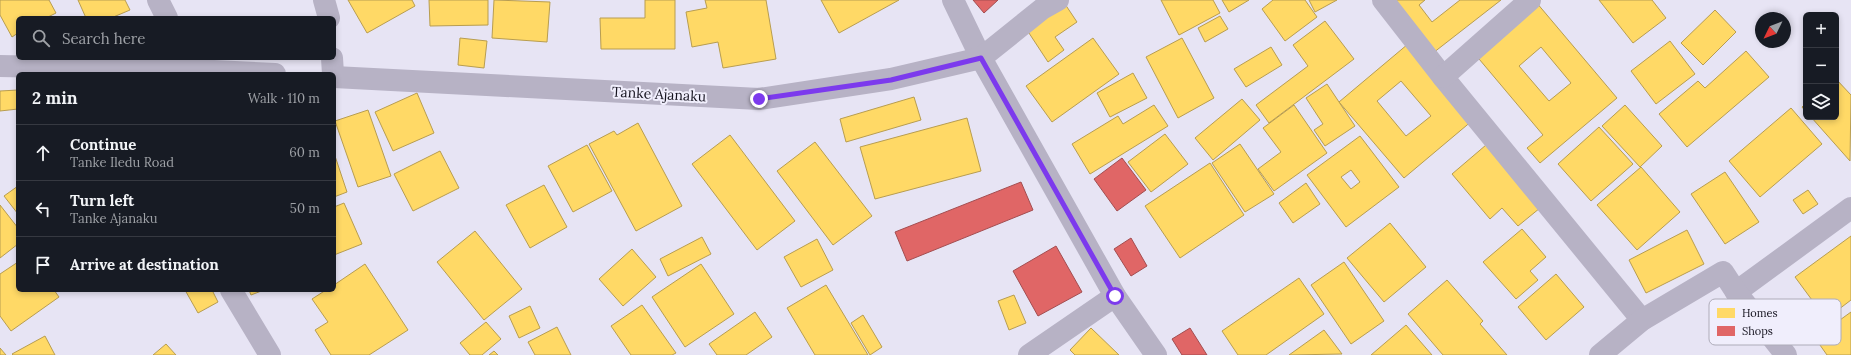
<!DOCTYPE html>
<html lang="en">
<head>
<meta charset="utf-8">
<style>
	body { margin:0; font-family:Lora,serif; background:#20242c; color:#f1f3f6 }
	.controls { position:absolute; right:12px; top:12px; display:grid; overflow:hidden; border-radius:6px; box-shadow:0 2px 6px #0003 }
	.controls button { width:36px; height:36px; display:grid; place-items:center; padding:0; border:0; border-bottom:1px solid #363941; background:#171b24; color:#f1f3f6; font:20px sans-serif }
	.compass { position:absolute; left:1755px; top:12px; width:36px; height:36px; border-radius:50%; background:#171b24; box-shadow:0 2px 6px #0003; rotate:227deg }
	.stop { position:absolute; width:12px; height:12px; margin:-9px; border:3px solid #7c3aed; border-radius:50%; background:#fff }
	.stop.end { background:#7c3aed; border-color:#fff; box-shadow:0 1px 4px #0008 }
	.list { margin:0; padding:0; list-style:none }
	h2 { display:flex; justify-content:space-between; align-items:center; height:52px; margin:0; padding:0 16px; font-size:17px }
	h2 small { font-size:13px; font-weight:400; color:#9ea1a6 }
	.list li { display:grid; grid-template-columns:26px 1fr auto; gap:12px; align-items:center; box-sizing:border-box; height:56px; padding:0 16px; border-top:1px solid #363941 }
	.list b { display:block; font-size:15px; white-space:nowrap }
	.list p { margin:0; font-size:13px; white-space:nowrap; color:#9ea1a6 }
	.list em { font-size:13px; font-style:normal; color:#9ea1a6 }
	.icon { flex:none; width:22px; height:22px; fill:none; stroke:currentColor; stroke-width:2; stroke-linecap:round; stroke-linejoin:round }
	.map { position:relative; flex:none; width:1851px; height:355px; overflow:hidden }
	.search { position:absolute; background:#171b24; box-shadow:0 2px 6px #0003; left:16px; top:16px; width:320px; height:44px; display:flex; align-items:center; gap:10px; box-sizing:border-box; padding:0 14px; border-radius:6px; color:#9ea1a6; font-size:15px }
	.panel { position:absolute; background:#171b24; box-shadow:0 2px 6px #0003; left:16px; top:72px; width:320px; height:220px; border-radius:6px }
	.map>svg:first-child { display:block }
	.homes { fill:#ffd966; stroke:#b89d50; fill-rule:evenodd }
	.shops { fill:#e06666; stroke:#a34d50 }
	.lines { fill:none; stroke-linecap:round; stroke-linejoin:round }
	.minor { stroke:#b7b2c5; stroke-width:22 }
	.route { stroke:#7c3aed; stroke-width:5 }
	.labels { text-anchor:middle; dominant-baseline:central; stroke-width:4; stroke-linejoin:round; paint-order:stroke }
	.street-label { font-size:14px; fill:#14121e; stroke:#f0eefc }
	.key { fill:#f0eefc; stroke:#aeacb9; stroke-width:1 }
	.key-label { font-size:11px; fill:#14121e }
</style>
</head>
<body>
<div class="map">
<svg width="1851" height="355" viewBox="0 0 1851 355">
	<rect width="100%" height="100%" fill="#e7e4f4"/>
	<!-- homes -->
	<g class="homes">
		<path d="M0 0H49L56 13 46 18H18V33L12 37 0 15Z"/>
		<path d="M78 0H125L130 10 111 18H86Z"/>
		<path d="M348 0H412L415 6 367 33Z"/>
		<path d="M429 0H488V25L430 26Z"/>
		<path d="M494 0 550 2 547 42 492 38Z"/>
		<path d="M645 0H675V49H601L600 18H645Z"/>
		<path d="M705 0H766L776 59 723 68 718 42 692 47 686 12 707 8Z"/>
		<path d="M821 0H899L839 33Z"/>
		<path d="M1161 0H1213L1220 13 1179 35Z"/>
		<path d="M1222 0H1249L1229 12Z"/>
		<path d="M1273 0H1305L1317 17 1285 41 1262 9Z"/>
		<path d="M1309 0H1337L1315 12Z"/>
		<path d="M1391 0H1425L1419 5 1432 22 1460 0H1501L1433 53Z"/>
		<path d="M1599 0H1652L1666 18 1633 43Z"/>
		<path d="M1536 2 1617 98 1540 163 1527 148 1543 135 1474 53ZM1541 47 1571 83 1549 101 1519 66Z"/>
		<path d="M1065 4 1077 22 1055 37 1064 50 1048 62 1027 30Z"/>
		<path d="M1715 10 1736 32 1703 65 1681 43Z"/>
		<path d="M1220 16 1228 29 1205 42 1198 28Z"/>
		<path d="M1325 21 1354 59 1269 123 1256 105 1308 66 1293 45Z"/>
		<path d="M460 38 487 41 484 68 458 65Z"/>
		<path d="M1093 38 1119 74 1052 122 1026 86Z"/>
		<path d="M1182 38 1214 98 1178 118 1146 57Z"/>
		<path d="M1670 41 1695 74 1656 104 1631 71Z"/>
		<path d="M1408 44 1473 120 1404 178 1339 102ZM1401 81 1431 116 1406 136 1377 101Z"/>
		<path d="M1271 47 1282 65 1246 87 1234 69Z"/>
		<path d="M1746 51 1769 77 1687 147 1659 114 1698 81 1705 88Z"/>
		<path d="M1133 73 1147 98 1110 117 1097 93Z"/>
		<path d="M1836 79 1851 95 1850 161 1811 117H1836Z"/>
		<path d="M1327 84 1355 126 1325 146 1314 130 1323 124 1306 98Z"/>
		<path d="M18 90V109L0 111V91Z"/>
		<path d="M417 93 434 133 393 151 375 112Z"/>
		<path d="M914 97 921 120 846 142 840 119Z"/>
		<path d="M1242 99 1260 120 1213 160 1195 138Z"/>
		<path d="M1806 103V112L1802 107Z"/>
		<path d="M1154 105 1168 126 1090 174 1072 144 1118 116 1123 124Z"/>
		<path d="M1294 105 1327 153 1274 191 1258 169 1281 152 1263 128Z"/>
		<path d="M1625 105 1662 146 1640 167 1602 126Z"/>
		<path d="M1791 108 1822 144 1760 197 1729 161Z"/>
		<path d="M368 110 391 176 358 187 335 121Z"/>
		<path d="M967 118 981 171 875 199 860 147Z"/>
		<path d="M638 123 682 206 636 231 589 144 614 131 617 135Z"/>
		<path d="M1599 127 1633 164 1591 201 1558 164Z"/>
		<path d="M1165 134 1188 164 1151 192 1128 162Z"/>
		<path d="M730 135 795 221 757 250 692 164Z"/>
		<path d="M1360 136 1399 187 1346 227 1307 175ZM1351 170 1360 182 1351 189 1341 177Z"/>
		<path d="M815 142 872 216 833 245 777 171Z"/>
		<path d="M1240 144 1274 194 1245 212 1212 163Z"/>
		<path d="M587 145 612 191 573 212 548 166Z"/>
		<path d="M1486 145 1540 208 1518 226 1502 208 1490 219 1452 174Z"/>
		<path d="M440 151 459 188 413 211 394 174Z"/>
		<path d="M334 153 347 192 334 197Z"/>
		<path d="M1210 163 1244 215 1180 258 1145 206Z"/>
		<path d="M1641 167 1680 212 1637 250 1597 205Z"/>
		<path d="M1725 172 1759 222 1725 244 1691 194Z"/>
		<path d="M1306 183 1320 204 1293 223 1279 203Z"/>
		<path d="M544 185 567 227 530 248 506 205Z"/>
		<path d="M18 186V214L4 196Z"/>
		<path d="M1808 190 1818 204 1803 214 1793 200Z"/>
		<path d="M344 203 362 244 334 255V207Z"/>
		<path d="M0 205 18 228V244L0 258Z"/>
		<path d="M1390 223 1426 267 1384 302 1347 258Z"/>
		<path d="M1522 229 1546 257 1530 271 1538 280 1516 299 1483 262Z"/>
		<path d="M1687 230 1704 264 1646 293 1629 260Z"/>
		<path d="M475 231 522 289 484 320 437 262Z"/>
		<path d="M1851 236V300L1826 319 1795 277Z"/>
		<path d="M702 237 711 254 668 276 660 259Z"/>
		<path d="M817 239 833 270 801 287 784 257Z"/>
		<path d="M632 249 656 277 623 306 599 279Z"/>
		<path d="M18 262V290H54L59 297 11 331 0 316V274Z"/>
		<path d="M1344 262 1384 321 1351 344 1311 285Z"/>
		<path d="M365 264 408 330 369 355H331L315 330 328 322 312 299 326 290H334V285Z"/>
		<path d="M701 264 734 314 685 347 652 297Z"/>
		<path d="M1556 274 1584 307 1546 340 1518 307Z"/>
		<path d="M1299 278 1324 314 1266 355H1238L1222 331Z"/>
		<path d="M1447 280 1483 321 1480 324 1507 355H1443L1408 314Z"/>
		<path d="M826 285 868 355H815L787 308Z"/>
		<path d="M185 290H212L218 302 198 313Z"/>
		<path d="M249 290H264L251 295Z"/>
		<path d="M1014 295 1026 323 1009 330 998 301Z"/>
		<path d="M642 305 676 353 672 355H631L611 326Z"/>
		<path d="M530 306 540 328 519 338 509 316Z"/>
		<path d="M755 312 772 337 746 355H717L709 344Z"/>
		<path d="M1851 312V355H1827L1815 338Z"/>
		<path d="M863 315 882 347 870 355 851 323Z"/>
		<path d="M486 322 501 339 482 355H470L460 343Z"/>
		<path d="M1406 325 1432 355H1371Z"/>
		<path d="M557 327 571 355H535L528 342Z"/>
		<path d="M1091 328 1119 355H1075L1070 350Z"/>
		<path d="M1324 330 1342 354 1289 355Z"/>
		<path d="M45 336 55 355H13L12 354Z"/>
		<path d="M166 344 176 355H153Z"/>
		<path d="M0 348 6 355H0Z"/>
		<path d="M494 351 498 355H489Z"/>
	</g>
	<!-- shops -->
	<g class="shops">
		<path d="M973 0H998L984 13Z"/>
		<path d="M1122 158 1146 190 1117 211 1094 179Z"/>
		<path d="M1021 182 1033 210 907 261 895 232Z"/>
		<path d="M1131 238 1147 266 1131 276 1114 249Z"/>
		<path d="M1056 246 1082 292 1038 316 1013 271Z"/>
		<path d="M1190 328 1207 355H1182L1172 339Z"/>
	</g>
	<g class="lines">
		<!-- minor -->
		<g class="minor">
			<path d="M158 0 167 18"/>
			<path d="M324 0 329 18"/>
			<path d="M953 0 981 58 1115 296 1156 355"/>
			<path d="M1383 0 1443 77 1642 320"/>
			<path d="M332 58 333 74"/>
			<path d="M0 66 193 70 275 74"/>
			<path d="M334 77 759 99 891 79 981 58 1042 9 1058 0"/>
			<path d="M1443 77 1530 0"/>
			<path d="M231 290 270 355"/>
			<path d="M1736 292 1851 208"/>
			<path d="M1029 355 1115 296"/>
			<path d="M1600 355 1642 320 1723 272 1736 292 1786 355"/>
		</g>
	</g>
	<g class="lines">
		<!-- route -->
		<path class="route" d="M759 99 891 80 981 58 1115 296"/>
	</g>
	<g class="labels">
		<!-- street labels -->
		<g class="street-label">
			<text transform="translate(659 94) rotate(3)">Tanke Ajanaku</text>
		</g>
	</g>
	<!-- legend -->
	<rect x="1709" y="299" width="132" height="46" rx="6" class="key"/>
	<rect x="1717" y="308" width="18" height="10" fill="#ffd966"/>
	<rect x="1717" y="326" width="18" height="10" fill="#e06666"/>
	<g class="key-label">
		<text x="1742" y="317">Homes</text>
		<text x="1742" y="335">Shops</text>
	</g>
</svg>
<div class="controls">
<button>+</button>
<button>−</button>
<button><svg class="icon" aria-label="layers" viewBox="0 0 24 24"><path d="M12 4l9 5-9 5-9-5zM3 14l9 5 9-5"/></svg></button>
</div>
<svg class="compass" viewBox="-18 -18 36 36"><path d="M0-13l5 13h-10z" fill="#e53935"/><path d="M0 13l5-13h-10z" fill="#9ea1a6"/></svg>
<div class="stop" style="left:1115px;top:296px"></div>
<div class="stop end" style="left:759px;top:99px"></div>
<div class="search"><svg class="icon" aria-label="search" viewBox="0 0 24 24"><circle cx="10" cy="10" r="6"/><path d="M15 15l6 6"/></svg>Search here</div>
<section class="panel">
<h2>2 min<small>Walk · 110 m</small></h2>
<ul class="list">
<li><svg class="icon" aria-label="ahead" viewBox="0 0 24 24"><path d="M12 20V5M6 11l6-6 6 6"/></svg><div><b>Continue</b><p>Tanke Iledu Road</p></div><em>60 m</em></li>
<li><svg class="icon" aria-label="left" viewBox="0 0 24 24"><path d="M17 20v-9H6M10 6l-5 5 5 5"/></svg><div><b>Turn left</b><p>Tanke Ajanaku</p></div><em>50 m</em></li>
<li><svg class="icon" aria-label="arrive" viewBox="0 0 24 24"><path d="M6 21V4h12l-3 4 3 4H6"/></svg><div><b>Arrive at destination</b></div></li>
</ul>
</section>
</div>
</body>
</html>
